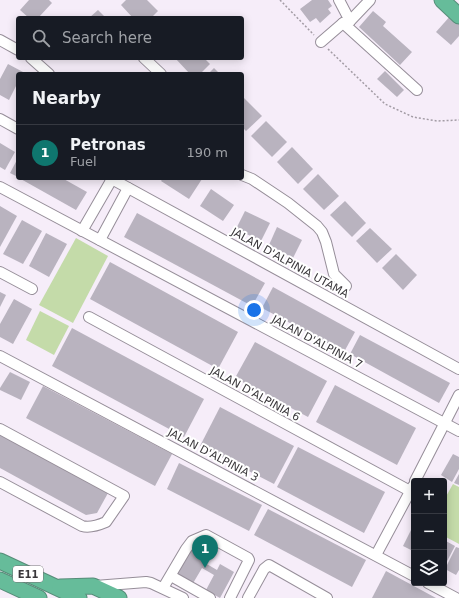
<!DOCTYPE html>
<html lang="en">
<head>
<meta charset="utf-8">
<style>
	body { margin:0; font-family:"DejaVu Sans",sans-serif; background:#20242c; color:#f1f3f6 }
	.controls { position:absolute; right:12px; bottom:12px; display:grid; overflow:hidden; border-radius:4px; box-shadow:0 2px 10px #0003 }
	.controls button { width:36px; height:36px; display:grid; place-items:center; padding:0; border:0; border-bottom:1px solid #363941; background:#171b24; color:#f1f3f6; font:20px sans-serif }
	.you { position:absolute; left:254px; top:310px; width:14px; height:14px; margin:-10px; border:3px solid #fff; border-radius:50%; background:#1a73e8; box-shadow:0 0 0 6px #1a73e833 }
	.badge { display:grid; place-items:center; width:26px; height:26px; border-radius:50%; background:#0f766e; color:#fff; font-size:13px; font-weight:700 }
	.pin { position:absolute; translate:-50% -33px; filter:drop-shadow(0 1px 2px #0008) }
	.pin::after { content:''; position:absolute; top:21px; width:14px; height:12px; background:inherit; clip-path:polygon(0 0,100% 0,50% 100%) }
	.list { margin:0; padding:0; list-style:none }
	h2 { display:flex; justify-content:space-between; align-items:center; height:52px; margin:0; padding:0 16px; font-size:17px }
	h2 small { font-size:13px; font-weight:400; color:#9ea1a6 }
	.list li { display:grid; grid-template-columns:26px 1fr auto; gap:12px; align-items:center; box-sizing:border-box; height:56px; padding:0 16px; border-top:1px solid #363941 }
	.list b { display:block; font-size:15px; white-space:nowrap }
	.list p { margin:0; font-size:13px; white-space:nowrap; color:#9ea1a6 }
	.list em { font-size:13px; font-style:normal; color:#9ea1a6 }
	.icon { flex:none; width:22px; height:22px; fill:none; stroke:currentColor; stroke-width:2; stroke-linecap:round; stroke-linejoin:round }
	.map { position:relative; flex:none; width:459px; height:598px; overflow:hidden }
	.search { position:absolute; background:#171b24; box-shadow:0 2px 10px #0003; left:16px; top:16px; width:228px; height:44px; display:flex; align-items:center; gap:10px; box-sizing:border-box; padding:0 14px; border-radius:4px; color:#9ea1a6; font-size:15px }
	.panel { position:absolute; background:#171b24; box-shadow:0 2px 10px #0003; left:16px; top:72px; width:228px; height:108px; border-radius:4px }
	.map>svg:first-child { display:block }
	.green { fill:#c4dba9 }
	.building { fill:#b9b3bf }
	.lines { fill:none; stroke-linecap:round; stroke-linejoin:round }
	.minor-casing { stroke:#968e99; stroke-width:12 }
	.highway-casing { stroke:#578d79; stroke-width:17 }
	.path { stroke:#a39ca5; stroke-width:1.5; stroke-dasharray:2 2; stroke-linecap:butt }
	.minor { stroke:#fff; stroke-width:10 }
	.highway { stroke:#66bc9a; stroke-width:15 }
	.labels { text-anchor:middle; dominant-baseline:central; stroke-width:4; stroke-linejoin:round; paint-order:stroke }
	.shield { fill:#fff; stroke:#757376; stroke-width:1 }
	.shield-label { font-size:10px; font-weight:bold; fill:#3a373b }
	.street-label { font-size:11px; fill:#3a373b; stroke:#fff }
</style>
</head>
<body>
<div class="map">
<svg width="459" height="598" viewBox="0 0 459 598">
	<rect width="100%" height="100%" fill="#f6edf9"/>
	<!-- green -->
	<g class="green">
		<path d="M76 238 108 256 73 323 39 305Z"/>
		<path d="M40 311 69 326 54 355 26 340Z"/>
		<path d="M453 484 459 487V544L444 536V500Z"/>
	</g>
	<!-- building -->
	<g class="building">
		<path d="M29 0H49L52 3 38 18H29L20 10Z"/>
		<path d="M126 0H147L158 11 151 18H133L121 5Z"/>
		<path d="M312 0H328L332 6 328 9 331 13 320 23 316 18 310 22 300 9Z"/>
		<path d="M459 6V36L451 45 436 32Z"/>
		<path d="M98 10 106 18H89Z"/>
		<path d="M373 11 386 22 383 26 412 52 400 65 359 27Z"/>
		<path d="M175 58H204L210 64 200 74H190Z"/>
		<path d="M8 64 23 72 22 74H18V82L9 100 0 95V79Z"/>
		<path d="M214 68 220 74H208Z"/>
		<path d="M385 71 404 90 397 97 377 79Z"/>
		<path d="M242 96 262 116 246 131 242 127Z"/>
		<path d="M266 121 287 142 272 157 251 136Z"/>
		<path d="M0 143 15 152 5 170 0 167Z"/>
		<path d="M292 147 313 169 298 184 277 162Z"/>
		<path d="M18 158V177L10 173Z"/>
		<path d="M318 174 339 196 324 210 303 189Z"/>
		<path d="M19 178H62L87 192 76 210Z"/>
		<path d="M163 178H201L202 179 189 199 161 181Z"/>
		<path d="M211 189 234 205 223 221 200 206Z"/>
		<path d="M345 201 366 223 352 237 330 215Z"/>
		<path d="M0 206 17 216 0 247Z"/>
		<path d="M245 211 270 223 261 241 236 229Z"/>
		<path d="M137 213 265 283 252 306 124 237Z"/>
		<path d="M22 220 42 231 23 264 3 254Z"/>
		<path d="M277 227 302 240 293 258 269 245Z"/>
		<path d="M370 228 392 249 377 263 356 241Z"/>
		<path d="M46 233 67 244 49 277 29 266Z"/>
		<path d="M396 254 417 275 403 290 382 268Z"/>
		<path d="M110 262 238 332 218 369 90 299Z"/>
		<path d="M273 287 355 332 344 352 262 308Z"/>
		<path d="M0 292 6 295 0 307Z"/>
		<path d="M14 299 32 309 13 344 0 337V324Z"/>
		<path d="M72 328 204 399 184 437 52 366Z"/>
		<path d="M360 335 450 383 439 403 350 354Z"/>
		<path d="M255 342 327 381 308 417 235 378Z"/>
		<path d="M10 372 30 382 21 400 0 390V388Z"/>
		<path d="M335 385 416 428 397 465 316 422Z"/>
		<path d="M43 386 172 454 155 486 26 418Z"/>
		<path d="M220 407 294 446 274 484 200 446Z"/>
		<path d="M0 434 108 493 97 513 86 515 0 468Z"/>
		<path d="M298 447 385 492 364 533 277 487Z"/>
		<path d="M453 454 459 457V469L452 482 441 475Z"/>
		<path d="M179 463 262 505 249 531 167 489Z"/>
		<path d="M459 474V485L454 483Z"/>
		<path d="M268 509 366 560 352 587 254 535Z"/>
		<path d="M414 524V549L413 551 403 546Z"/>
		<path d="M444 540 455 546 444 567Z"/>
		<path d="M456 547 459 548V570L456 575 445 569Z"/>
		<path d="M191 548 208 557 205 563 217 570 220 564 234 572 220 598 206 590 214 575 202 568 192 585 175 575Z"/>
		<path d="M386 571 436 598H372Z"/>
	</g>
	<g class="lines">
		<defs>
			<g id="minor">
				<path d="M339 0 350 21"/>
				<path d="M370 0 350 21 343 23 417 90"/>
				<path d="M0 40 18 50"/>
				<path d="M321 42 343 23"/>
				<path d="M31 58 49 74"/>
				<path d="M144 58 161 74"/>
				<path d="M0 119 18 129"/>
				<path d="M242 175 252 179 288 203 317 226 322 232 326 242 334 274 346 286"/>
				<path d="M110 178 459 369"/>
				<path d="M0 187 459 431"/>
				<path d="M82 231 112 179"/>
				<path d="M100 240 128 188"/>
				<path d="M0 272 32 289"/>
				<path d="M89 317 410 491"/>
				<path d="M0 356 414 576"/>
				<path d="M0 429 124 496 106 522C99 525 89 528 82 526L0 482"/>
				<path d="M415 481 459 395"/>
				<path d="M376 555 413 486"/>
				<path d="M171 576 210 598"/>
				<path d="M428 583 456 598"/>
				<path d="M95 586 146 582 151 583 183 598"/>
				<path d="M163 588 186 549 192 541 206 535 248 558 249 560 230 598"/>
				<path d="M248 598 264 569 269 565 327 598"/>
			</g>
			<g id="highway">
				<path d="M442 0 459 16"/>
				<path d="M0 561 79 598"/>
				<path d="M0 580 39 598"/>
				<path d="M60 587 93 586 119 598"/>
			</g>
		</defs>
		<!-- minor casing -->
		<use href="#minor" class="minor-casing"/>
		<!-- highway casing -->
		<use href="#highway" class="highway-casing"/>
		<!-- path -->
		<g class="path">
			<path d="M280 0 314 35"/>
			<path d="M328 49 385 104 413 117 437 121 459 120"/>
		</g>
		<!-- minor -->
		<use href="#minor" class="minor"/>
		<!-- highway -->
		<use href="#highway" class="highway"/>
	</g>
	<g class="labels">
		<!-- shield labels -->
		<rect class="shield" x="13" y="566" width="30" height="16" rx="3"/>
		<g class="shield-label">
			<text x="28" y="574">E11</text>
		</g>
		<!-- street labels -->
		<g class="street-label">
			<text transform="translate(290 263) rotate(29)">JALAN D'ALPINIA UTAMA</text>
			<text transform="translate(317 342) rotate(28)">JALAN D'ALPINIA 7</text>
			<text transform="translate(255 394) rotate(29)">JALAN D'ALPINIA 6</text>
			<text transform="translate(213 455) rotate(28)">JALAN D'ALPINIA 3</text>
		</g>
	</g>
</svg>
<div class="controls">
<button>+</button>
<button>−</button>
<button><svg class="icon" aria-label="layers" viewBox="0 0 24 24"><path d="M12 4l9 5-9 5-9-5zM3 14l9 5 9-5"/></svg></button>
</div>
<div class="you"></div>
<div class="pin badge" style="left:205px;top:568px">1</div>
<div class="search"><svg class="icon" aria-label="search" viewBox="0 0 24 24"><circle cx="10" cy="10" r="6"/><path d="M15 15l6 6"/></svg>Search here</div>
<section class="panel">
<h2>Nearby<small></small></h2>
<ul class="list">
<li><span class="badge">1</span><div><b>Petronas</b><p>Fuel</p></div><em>190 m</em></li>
</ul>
</section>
</div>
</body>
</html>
